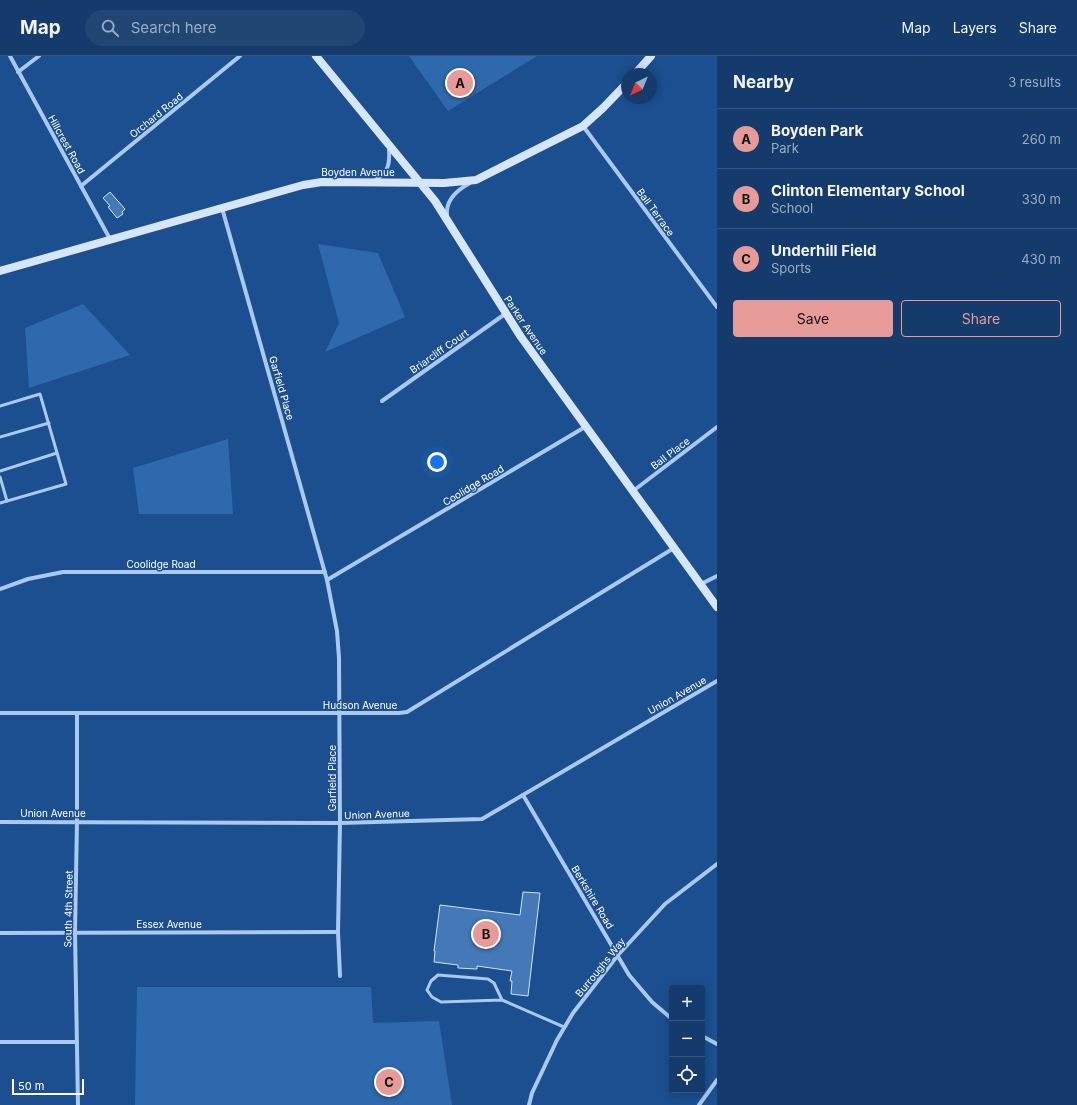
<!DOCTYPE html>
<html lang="en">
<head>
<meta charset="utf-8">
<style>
	body { margin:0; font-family:Inter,sans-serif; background:#214673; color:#f1f3f6 }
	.controls { position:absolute; right:12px; bottom:12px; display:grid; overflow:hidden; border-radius:4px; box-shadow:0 2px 10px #0003 }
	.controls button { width:36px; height:36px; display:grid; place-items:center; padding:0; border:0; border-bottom:1px solid #33557e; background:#143b6b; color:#f1f3f6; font:20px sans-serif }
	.compass { position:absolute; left:621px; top:12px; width:36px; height:36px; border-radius:50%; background:#143b6b; box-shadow:0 2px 10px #0003; rotate:223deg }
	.scale { position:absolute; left:12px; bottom:10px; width:72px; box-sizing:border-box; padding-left:4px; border:2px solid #fff; border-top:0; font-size:11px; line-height:14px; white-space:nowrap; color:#fff; -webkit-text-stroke:3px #1b4f8f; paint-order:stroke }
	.you { position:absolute; left:437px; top:406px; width:14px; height:14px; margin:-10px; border:3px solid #fff; border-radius:50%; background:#1a73e8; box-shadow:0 0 0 6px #1a73e833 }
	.badge { display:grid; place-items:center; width:26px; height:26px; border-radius:50%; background:#e69b98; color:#111; font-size:13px; font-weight:700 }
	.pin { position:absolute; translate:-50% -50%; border:2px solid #fff; box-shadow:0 1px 4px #0006 }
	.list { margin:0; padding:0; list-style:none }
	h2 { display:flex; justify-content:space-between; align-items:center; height:52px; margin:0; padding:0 16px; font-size:17px }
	h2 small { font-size:13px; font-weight:400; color:#9dadc1 }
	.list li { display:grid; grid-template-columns:26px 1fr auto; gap:12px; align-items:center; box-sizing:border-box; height:60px; padding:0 16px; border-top:1px solid #33557e }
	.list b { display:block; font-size:15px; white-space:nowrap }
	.list p { margin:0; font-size:13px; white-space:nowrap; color:#9dadc1 }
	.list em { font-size:13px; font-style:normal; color:#9dadc1 }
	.actions { display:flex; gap:8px; padding:12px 16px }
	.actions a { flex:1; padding:9px 0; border:1px solid #e69b98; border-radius:4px; text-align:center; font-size:14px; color:#e69b98 }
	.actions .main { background:#e69b98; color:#111 }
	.icon { flex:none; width:22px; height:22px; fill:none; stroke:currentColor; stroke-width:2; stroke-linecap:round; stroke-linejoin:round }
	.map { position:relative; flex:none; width:717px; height:1049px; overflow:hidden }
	header { display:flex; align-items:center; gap:24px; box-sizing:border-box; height:56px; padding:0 20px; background:#143b6b; border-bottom:1px solid #33557e }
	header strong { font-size:19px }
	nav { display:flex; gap:22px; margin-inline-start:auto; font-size:14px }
	.search { width:280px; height:36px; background:#214673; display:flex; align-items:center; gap:10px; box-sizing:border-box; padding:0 14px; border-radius:22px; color:#9dadc1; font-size:15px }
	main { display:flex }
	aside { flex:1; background:#143b6b }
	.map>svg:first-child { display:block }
	.green { fill:#2e69ad }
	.building { fill:#4478b7; stroke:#cfe3fa }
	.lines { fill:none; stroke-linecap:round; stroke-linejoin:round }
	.lane { stroke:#a9c9ee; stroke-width:3 }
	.street { stroke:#a9c9ee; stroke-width:4 }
	.secondary { stroke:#d6e6fa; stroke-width:8 }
	.labels { text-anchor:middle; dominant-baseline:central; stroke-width:3; stroke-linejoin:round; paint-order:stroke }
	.street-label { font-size:10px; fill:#fff; stroke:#1b4f8f }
</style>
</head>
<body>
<header>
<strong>Map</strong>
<div class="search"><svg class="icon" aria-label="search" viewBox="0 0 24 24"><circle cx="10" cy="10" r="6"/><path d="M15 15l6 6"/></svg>Search here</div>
<nav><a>Map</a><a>Layers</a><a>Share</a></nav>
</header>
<main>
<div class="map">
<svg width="717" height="1049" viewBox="0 0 717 1049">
	<rect width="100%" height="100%" fill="#1b4f8f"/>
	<!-- green -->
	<g class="green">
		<path d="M409 0H537L448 55Z"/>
		<path d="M318 188 378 197 405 261 325 296 339 267Z"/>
		<path d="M83 248 130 299 29 332 25 272Z"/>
		<path d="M228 383 233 458H139L133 412Z"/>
		<path d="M137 931H371L373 967 439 965 452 1049H135Z"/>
	</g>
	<!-- building -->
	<g class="building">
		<path d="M110 136 125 153 122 156 123 158 117 162 108 151 110 150 103 142Z"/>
		<path d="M523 836 540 837 528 940 511 938 512 925H510L512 915 477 910V913L458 912V909L434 906 435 895H434L440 849 520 859Z"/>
	</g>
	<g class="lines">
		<!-- lane -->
		<g class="lane">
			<path d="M0 350 40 338 66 428 0 447"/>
			<path d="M0 381 49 367"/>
			<path d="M0 415 57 397"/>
			<path d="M0 421 7 445"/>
			<path d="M502 944 494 927 488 923 438 919 431 925 427 934 432 941 441 946 502 944 564 971"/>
		</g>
		<!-- street -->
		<g class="street">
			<path d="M10 0 110 183"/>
			<path d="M18 16 39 0"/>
			<path d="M583 70 717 251"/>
			<path d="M374 125C389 116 390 108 389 92"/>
			<path d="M81 130 240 0"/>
			<path d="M222 152 327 524 337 575 339 602 340 767 338 876 340 920"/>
			<path d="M447 160C445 144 457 134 470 127"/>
			<path d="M382 345 505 258"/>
			<path d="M633 435 717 371"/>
			<path d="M327 524 585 371"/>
			<path d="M701 528 717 520"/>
			<path d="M0 533 28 523 63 516H325"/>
			<path d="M0 657H399L407 656 674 492"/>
			<path d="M77 657V765L75 876 78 1049"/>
			<path d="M523 739 629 919 652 946 672 963"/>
			<path d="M0 766 340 767 482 763 717 625"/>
			<path d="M0 877 338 876"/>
			<path d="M702 980 717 988"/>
			<path d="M0 986H77"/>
			<path d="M529 1049 532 1037 557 984 573 957 618 899 665 848 717 808"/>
			<path d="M699 1049 717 1024"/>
		</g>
		<!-- secondary -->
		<g class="secondary">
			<path d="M316 0 435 145 521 281 717 551"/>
			<path d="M635 18 651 0"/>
			<path d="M0 215 303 129 322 126 444 127 476 124 583 70 603 52 627 27"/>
		</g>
	</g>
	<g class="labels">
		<!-- street labels -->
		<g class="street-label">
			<text transform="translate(156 59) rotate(-39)">Orchard Road</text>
			<text transform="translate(67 88) rotate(61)">Hillcrest Road</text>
			<text x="358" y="116">Boyden Avenue</text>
			<text transform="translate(656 156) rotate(54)">Ball Terrace</text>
			<text transform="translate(526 269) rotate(56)">Parker Avenue</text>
			<text transform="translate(439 295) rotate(-35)">Briarcliff Court</text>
			<text transform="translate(282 332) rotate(74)">Garfield Place</text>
			<text transform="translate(670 397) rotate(-37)">Ball Place</text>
			<text transform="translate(473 429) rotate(-31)">Coolidge Road</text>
			<text x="161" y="508">Coolidge Road</text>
			<text transform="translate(677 639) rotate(-30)">Union Avenue</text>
			<text x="360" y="649">Hudson Avenue</text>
			<text transform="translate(332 722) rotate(-90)">Garfield Place</text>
			<text x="53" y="757">Union Avenue</text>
			<text transform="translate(377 758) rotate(-2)">Union Avenue</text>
			<text transform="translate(593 841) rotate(59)">Berkshire Road</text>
			<text transform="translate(68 853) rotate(-89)">South 4th Street</text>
			<text x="169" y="868">Essex Avenue</text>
			<text transform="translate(600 911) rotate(-51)">Burroughs Way</text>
		</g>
	</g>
</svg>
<div class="controls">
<button>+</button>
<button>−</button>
<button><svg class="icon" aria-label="locate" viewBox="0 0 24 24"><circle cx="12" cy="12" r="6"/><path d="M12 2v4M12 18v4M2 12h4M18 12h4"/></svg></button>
</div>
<svg class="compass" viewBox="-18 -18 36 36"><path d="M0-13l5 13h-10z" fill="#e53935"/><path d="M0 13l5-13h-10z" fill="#9dadc1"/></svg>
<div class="scale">50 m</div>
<div class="you"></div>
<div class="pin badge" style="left:460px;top:27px">A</div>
<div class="pin badge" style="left:486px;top:878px">B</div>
<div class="pin badge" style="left:389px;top:1026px">C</div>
</div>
<aside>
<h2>Nearby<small>3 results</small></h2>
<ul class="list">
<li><span class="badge">A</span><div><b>Boyden Park</b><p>Park</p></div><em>260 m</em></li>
<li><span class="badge">B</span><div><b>Clinton Elementary School</b><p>School</p></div><em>330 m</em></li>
<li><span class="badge">C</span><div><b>Underhill Field</b><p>Sports</p></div><em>430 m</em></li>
</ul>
<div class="actions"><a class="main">Save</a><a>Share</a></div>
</aside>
</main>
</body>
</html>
